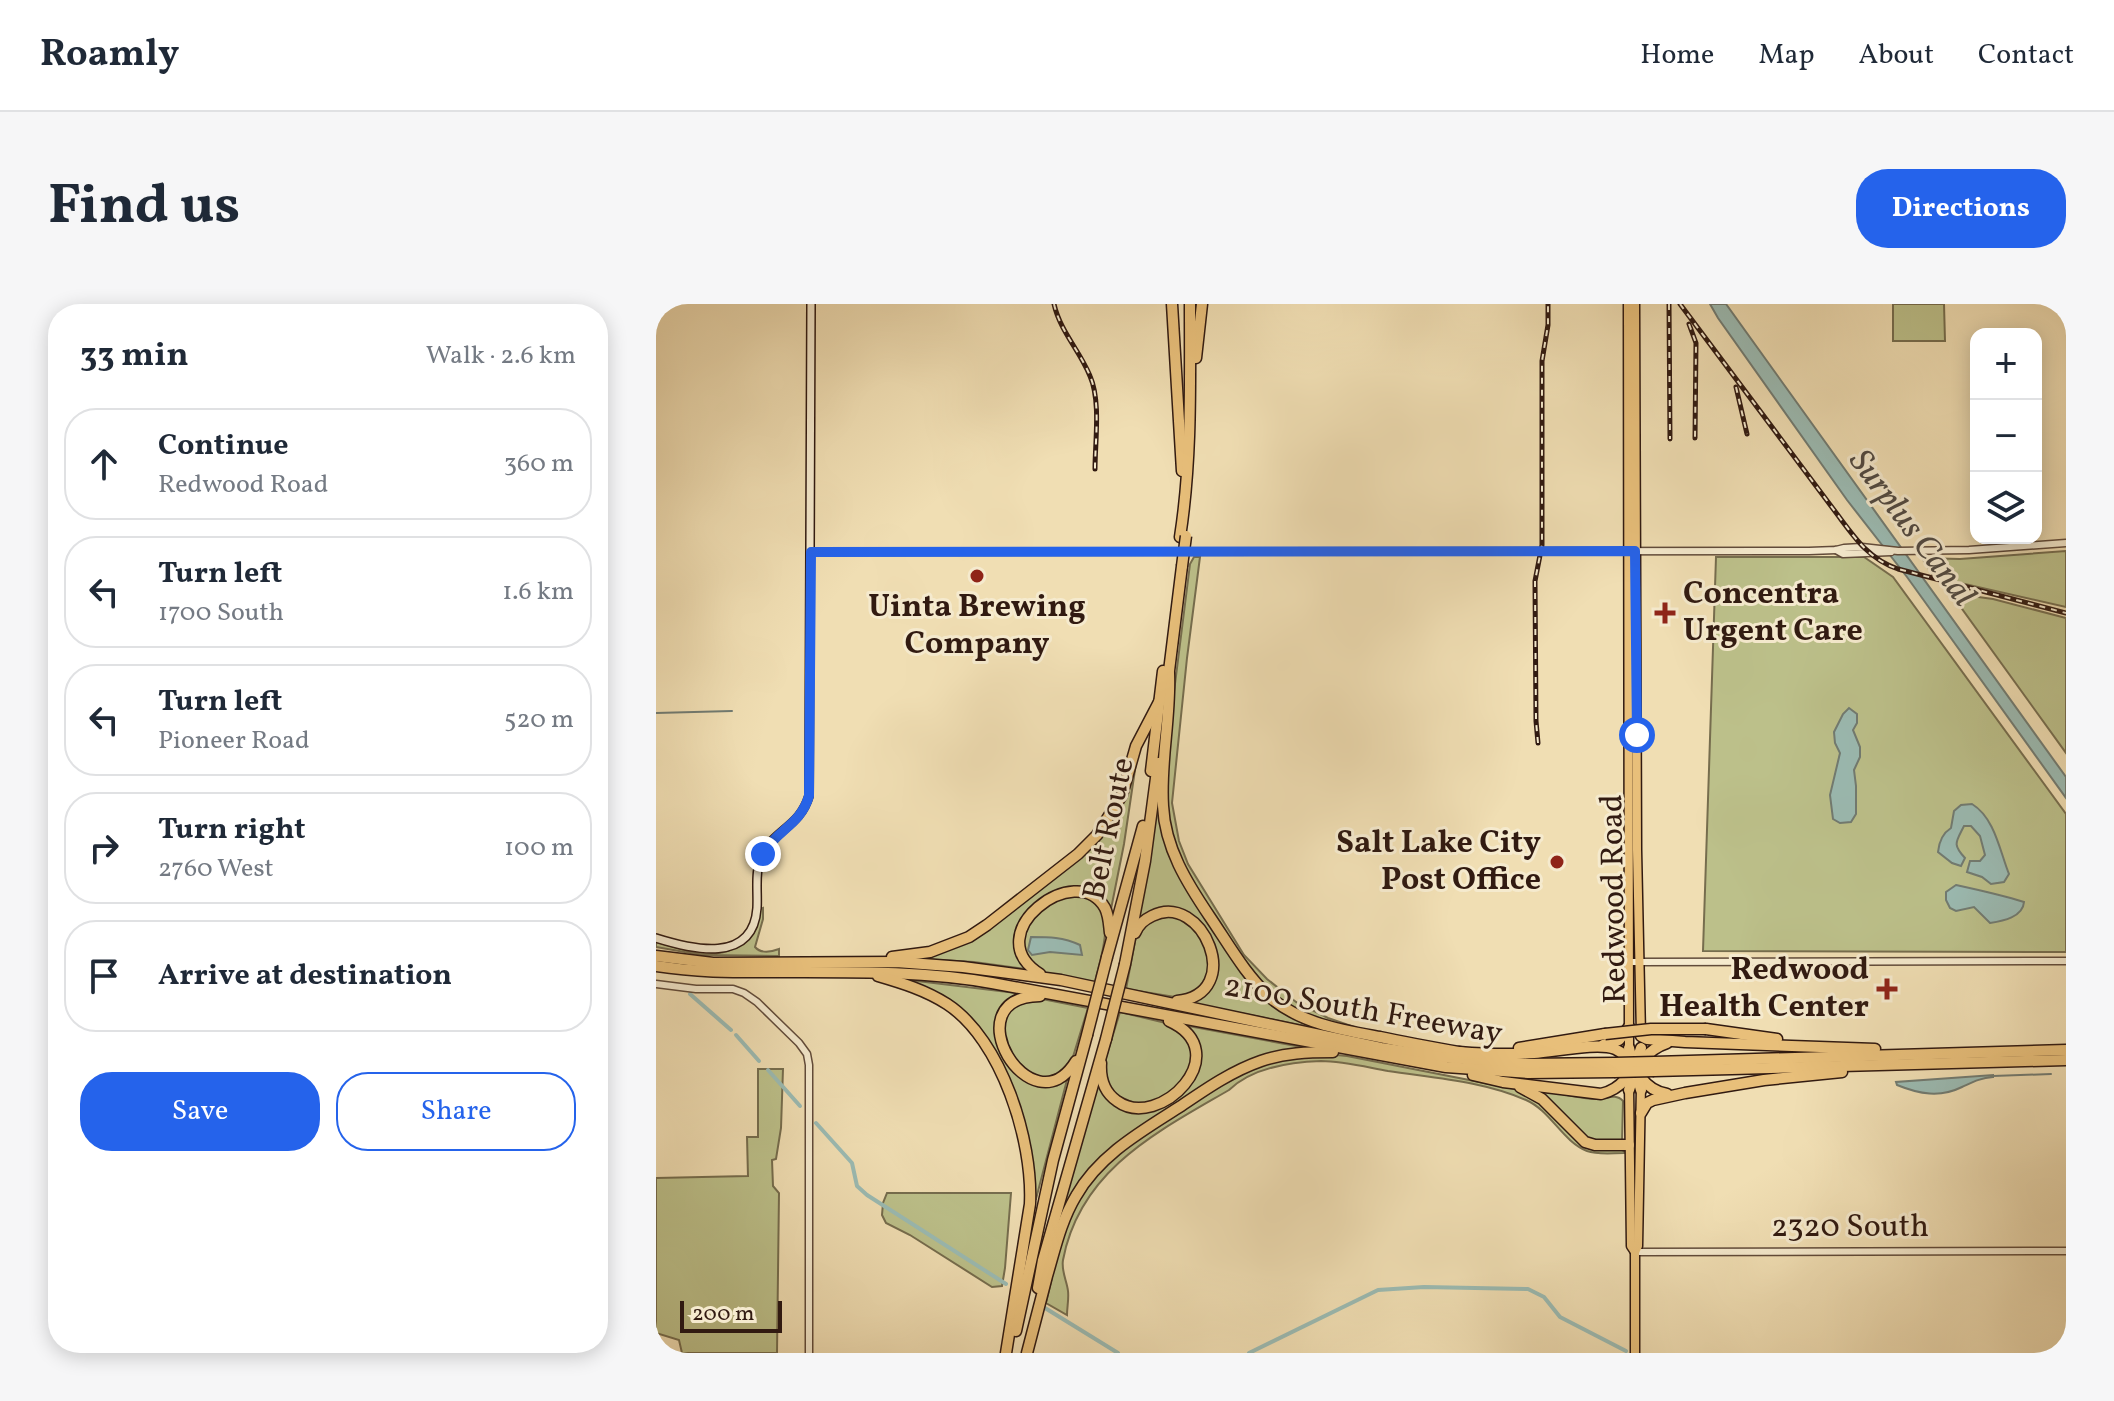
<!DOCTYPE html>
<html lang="en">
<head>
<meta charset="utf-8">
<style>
	body { margin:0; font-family:Vollkorn,serif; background:#f6f6f7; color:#1f2937 }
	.controls { position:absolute; right:24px; top:24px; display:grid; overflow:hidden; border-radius:16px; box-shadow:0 4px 20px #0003 }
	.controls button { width:72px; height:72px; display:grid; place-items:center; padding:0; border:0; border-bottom:2px solid #e0e1e3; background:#fff; color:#1f2937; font:40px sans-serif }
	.scale { position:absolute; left:24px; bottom:20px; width:102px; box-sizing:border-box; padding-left:8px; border:4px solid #311a11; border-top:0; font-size:22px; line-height:28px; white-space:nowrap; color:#311a11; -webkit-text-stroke:6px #f5eace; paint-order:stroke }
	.stop { position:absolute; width:24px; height:24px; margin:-18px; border:6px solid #2563eb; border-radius:50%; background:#fff }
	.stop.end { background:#2563eb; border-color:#fff; box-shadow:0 2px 8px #0008 }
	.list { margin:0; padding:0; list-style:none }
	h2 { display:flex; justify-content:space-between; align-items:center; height:104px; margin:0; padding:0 32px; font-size:34px }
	h2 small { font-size:26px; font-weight:400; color:#747a83 }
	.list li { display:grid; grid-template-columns:52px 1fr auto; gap:24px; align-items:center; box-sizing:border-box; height:112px; margin:0 16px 16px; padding:0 16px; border:2px solid #e0e1e3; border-radius:32px }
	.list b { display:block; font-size:30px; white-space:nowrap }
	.list p { margin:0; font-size:26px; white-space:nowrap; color:#747a83 }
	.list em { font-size:26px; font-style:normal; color:#747a83 }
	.actions { display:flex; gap:16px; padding:24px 32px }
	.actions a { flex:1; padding:18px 0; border:2px solid #2563eb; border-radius:32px; text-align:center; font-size:28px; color:#2563eb }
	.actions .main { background:#2563eb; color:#fff }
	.icon { flex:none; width:44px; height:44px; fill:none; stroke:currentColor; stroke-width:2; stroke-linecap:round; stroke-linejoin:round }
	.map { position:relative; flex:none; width:1410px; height:1049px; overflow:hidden; border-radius:32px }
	header { display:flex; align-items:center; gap:48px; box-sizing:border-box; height:112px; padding:0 40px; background:#fff; border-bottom:2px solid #e0e1e3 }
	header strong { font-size:38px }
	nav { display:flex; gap:44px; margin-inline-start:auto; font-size:28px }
	.intro { display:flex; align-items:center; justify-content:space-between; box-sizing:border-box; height:192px; padding:0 48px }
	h1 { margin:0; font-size:56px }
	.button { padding:20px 36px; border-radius:32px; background:#2563eb; color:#fff; font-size:28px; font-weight:700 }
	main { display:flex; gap:48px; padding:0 48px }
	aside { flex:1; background:#fff; border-radius:32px; box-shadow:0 4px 20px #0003 }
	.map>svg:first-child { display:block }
	.green { fill:#bcc08a; stroke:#766d4e; stroke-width:2 }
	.water { fill:#9bbbb3; stroke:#717b72; stroke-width:2 }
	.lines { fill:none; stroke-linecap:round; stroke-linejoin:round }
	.stream { stroke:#717b72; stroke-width:2 }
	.canal { stroke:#9bbbb3; stroke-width:4 }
	.tertiary-casing { stroke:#614b3a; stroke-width:9 }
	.secondary-casing { stroke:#311a11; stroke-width:10 }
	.primary-casing { stroke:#311a11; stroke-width:11 }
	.motorway-casing { stroke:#311a11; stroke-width:13 }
	.tertiary { stroke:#f5eace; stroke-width:6 }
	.secondary { stroke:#f5eace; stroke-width:7 }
	.primary { stroke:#e8bf7a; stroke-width:8 }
	.motorway { stroke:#e8bf7a; stroke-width:10 }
	.rail-casing { stroke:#311a11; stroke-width:5 }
	.rail { stroke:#f5eace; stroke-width:2; stroke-dasharray:6; stroke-linecap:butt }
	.motorway-bridge-casing { stroke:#311a11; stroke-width:13; stroke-linecap:butt }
	.motorway-bridge { stroke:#e8bf7a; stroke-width:10 }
	.route { stroke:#2563eb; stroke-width:10 }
	.poi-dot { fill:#8f2418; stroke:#f5eace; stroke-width:3 }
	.labels { text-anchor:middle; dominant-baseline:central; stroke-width:6; stroke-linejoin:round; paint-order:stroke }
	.poi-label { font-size:32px; font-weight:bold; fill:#311a11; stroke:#f5eace; text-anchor:end }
	.street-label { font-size:32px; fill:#311a11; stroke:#f5eace }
	.water-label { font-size:34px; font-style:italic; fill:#514a42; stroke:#f5eace }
</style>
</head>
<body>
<header>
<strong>Roamly</strong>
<nav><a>Home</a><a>Map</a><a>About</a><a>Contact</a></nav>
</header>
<div class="intro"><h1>Find us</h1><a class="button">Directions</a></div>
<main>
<aside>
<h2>33 min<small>Walk · 2.6 km</small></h2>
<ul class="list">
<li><svg class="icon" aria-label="ahead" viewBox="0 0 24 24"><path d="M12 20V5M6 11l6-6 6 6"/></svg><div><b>Continue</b><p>Redwood Road</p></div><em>360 m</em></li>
<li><svg class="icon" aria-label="left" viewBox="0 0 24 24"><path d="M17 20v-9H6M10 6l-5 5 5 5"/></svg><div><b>Turn left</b><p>1700 South</p></div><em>1.6 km</em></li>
<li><svg class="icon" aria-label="left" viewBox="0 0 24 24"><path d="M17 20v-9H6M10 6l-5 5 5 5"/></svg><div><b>Turn left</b><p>Pioneer Road</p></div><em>520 m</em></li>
<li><svg class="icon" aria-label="right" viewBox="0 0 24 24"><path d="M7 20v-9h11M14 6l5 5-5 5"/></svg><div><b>Turn right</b><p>2760 West</p></div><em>100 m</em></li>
<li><svg class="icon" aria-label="arrive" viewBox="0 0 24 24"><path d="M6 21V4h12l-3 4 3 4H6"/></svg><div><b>Arrive at destination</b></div></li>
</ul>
<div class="actions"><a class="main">Save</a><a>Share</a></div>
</aside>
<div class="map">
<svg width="1410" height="1049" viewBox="0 0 1410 1049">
	<rect width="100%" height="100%" fill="#f0deb3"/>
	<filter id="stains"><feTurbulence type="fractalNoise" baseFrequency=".0025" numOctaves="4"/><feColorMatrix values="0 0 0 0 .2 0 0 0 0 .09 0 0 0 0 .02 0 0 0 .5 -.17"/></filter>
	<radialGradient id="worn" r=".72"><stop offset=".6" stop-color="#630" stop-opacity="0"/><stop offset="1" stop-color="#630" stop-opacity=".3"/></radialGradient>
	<!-- green -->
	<g class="green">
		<path d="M1237 0H1288L1289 37H1237Z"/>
		<path d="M1410 247V303L1278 273 1266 254 1304 255Z"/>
		<path d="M538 253H544L531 354 516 499 523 537 532 560 588 651 611 675 640 698 672 714 701 724 667 718 620 695 591 667 532 578 508 510 513 428 534 260Z"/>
		<path d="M1060 253H1208L1237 273 1410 510V648L1047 647Z"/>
		<path d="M1315 292 1337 295 1410 314V449L1304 302 1307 294Z"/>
		<path d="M480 459 468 540 454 610 429 588 391 593 359 638 362 652 370 665 318 658 248 654 294 642 433 541Z"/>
		<path d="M504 465 508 529 590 672 669 726 529 698 548 687 555 643 524 607 483 617Z"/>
		<path d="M411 590C417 591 425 591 431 594 463 608 444 654 439 678L385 668 364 643 378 609Z"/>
		<path d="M107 604V615L99 643C105 650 115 648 123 645V652L46 651 0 643V638C22 644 54 656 76 645 82 642 86 637 91 633 100 624 103 617 104 605Z"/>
		<path d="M521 610 547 634 555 661 545 685 525 694 470 685 480 632 488 619Z"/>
		<path d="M253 676 369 690 357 695 343 734 373 777 412 772 380 895H378L373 841 321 725 251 678Z"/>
		<path d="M381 694 432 704 416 756 407 768 386 775 362 765 346 730 353 705Z"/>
		<path d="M464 708 514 720 535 740V764L517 787 487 803 453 788 447 763Z"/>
		<path d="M527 721 662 746 607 754 462 840 402 923 416 857 442 777 459 800 507 799 541 760Z"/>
		<path d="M670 750 691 752 864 786 880 795 924 838 964 845 968 847V849C956 849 942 851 931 847 906 837 895 807 870 796 827 777 778 774 732 767 710 763 687 757 665 757 634 758 596 764 573 786 501 828 424 866 407 956 405 967 411 977 412 987 413 995 411 1003 411 1011L390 999 409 917 448 858 572 774 615 756Z"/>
		<path d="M102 765H127L125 824 120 855 116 856 117 882 123 889 121 1049H26L23 1036 0 1029V874L92 872 91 833H102Z"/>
		<path d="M874 783C895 787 917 794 938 795 949 796 959 788 967 797L966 838 929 835Z"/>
		<path d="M231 889H355L349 964 346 982 336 983 254 931 230 919 226 911 227 899Z"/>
	</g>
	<!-- water -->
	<g class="water">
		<path d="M1054 0H1070L1410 473V494L1251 273 1191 196 1062 14Z"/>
		<path d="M1193 404 1201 410V419L1197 426 1204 443V453L1198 466 1200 482V510L1195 518 1184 519 1177 515 1174 491 1184 449 1179 439 1178 428 1187 410Z"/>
		<path d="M1316 500C1339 514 1344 548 1353 570L1348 578 1335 580 1326 573 1311 568 1314 557H1324L1329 551 1324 532 1315 522H1308C1300 538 1296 540 1309 554L1305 562 1296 559 1282 548C1283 538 1287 529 1295 524L1298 507 1305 501Z"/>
		<path d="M1300 581C1323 586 1346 591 1368 598 1367 613 1347 617 1334 619L1318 603 1300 607 1294 604 1290 596V588Z"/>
		<path d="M375 633C393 633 407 633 424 641L426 651 394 648 376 651 372 646Z"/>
		<path d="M1337 771V773C1324 774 1317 778 1306 783 1284 794 1263 790 1241 781L1240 778Z"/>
	</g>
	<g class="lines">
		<!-- stream -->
		<g class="stream">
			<path d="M0 409 76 407"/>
			<path d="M1337 772 1395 770"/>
		</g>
		<!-- canal -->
		<g class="canal">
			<path d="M34 690 75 726"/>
			<path d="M80 731 103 757"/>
			<path d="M112 766 144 802"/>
			<path d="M160 819 196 859 201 882 211 891 350 980"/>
			<path d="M389 1004 462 1049"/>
			<path d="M593 1049 722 986 768 983 872 985 888 993 904 1013 970 1047"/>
		</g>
		<defs>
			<g id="tertiary">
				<path d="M1180 246 1187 250 1235 248"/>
				<path d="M155 248 1153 247 1180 246 1188 244 1206 243 1242 247 1313 246 1410 239"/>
				<path d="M974 658 1410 657"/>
				<path d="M0 680 40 685H77L88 689 101 698 143 739 151 750 153 761V1049"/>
				<path d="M979 948 1410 947"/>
			</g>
			<path id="secondary" d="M0 634C35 645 97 661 101 604 102 586 98 566 107 549 120 525 144 522 153 492L155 0"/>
			<g id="primary">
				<path d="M972 0 973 747"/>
				<path d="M979 0 981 546 985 731"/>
				<path d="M973 781 975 942 979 948"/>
				<path d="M979 1049V948L982 942 985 781"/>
			</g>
			<g id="motorway">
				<path d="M516 0 526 167"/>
				<path d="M540 54 546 0"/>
				<path d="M524 233C536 156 534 78 534 0"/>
				<path d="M513 369C515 413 504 458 507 502 509 544 531 579 554 613 573 641 590 672 616 695 647 720 686 726 724 733 752 739 780 744 808 749"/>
				<path d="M512 375 526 262"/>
				<path d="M495 467 507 367"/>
				<path d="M479 629C483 620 488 616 496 612 546 586 591 690 521 697"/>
				<path d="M0 652 57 659 240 658 307 663 405 676 725 744 784 753 869 760 959 759"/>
				<path d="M236 653 274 648 313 633 331 621 422 550 441 531 466 491 480 442 504 396"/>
				<path d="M451 653 487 522"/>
				<path d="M469 660 489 557 502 459"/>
				<path d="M0 662C43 669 85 668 128 668 198 668 267 667 336 679L790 763 872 769 958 768"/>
				<path d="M384 670C320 630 421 554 449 604 453 612 453 621 454 629"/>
				<path d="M222 672C246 679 269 686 291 700 346 736 377 837 374 900L350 1049"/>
				<path d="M384 692C294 693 376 829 420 757"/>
				<path d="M1050 725 1121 735"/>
				<path d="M985 732 991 735 1029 738 1219 745"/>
				<path d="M947 741 963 736 973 723"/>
				<path d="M863 744 949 730"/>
				<path d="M973 744C977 765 988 786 1011 790"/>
				<path d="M803 748C828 750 853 751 878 749 898 748 942 738 959 745 975 752 981 771 985 786"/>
				<path d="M999 758 1410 746"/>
				<path d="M445 759C444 775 448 788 461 797 503 828 582 748 513 717"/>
				<path d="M998 767 1410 756"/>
				<path d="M817 771 847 778 945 790C967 785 979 765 985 744"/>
				<path d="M864 783 886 795 929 838 939 841H973"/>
				<path d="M973 786C979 765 989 746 1011 739"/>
				<path d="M985 809 991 799 997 796 1029 789 1108 776 1186 768"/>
				<path d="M382 984 387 956 450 735"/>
				<path d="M360 1027 397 856 431 731"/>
				<path d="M371 1049C378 1023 384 998 391 972 399 945 405 917 420 892 443 851 486 827 525 802 550 785 576 767 605 757 628 749 652 748 677 748"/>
			</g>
		</defs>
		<!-- tertiary casing -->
		<use href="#tertiary" class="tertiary-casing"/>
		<!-- secondary casing -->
		<use href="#secondary" class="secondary-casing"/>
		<!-- primary casing -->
		<use href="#primary" class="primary-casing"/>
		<!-- motorway casing -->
		<use href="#motorway" class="motorway-casing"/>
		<!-- tertiary -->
		<use href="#tertiary" class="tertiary"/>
		<!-- secondary -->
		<use href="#secondary" class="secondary"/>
		<!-- primary -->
		<use href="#primary" class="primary"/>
		<!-- motorway -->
		<use href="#motorway" class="motorway"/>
		<defs>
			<g id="rail">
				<path d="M398 0C404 27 424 47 434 72 445 97 439 138 439 165"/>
				<path d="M1013 0 1014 135"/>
				<path d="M1024 0 1184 214C1201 237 1215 256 1242 265L1410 309"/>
				<path d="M1033 20 1040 39 1039 134"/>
				<path d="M1080 83 1091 130"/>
				<path d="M882 439 880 417 879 277 886 241V57L892 21V0"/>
			</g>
		</defs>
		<!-- rail casing -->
		<use href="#rail" class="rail-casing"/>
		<!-- rail -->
		<use href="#rail" class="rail"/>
		<defs>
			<g id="motorway-bridge">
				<path d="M526 262 530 232"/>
				<path d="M949 730 995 725H1050"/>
				<path d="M431 731 451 653"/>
				<path d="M450 735 469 660"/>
				<path d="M959 759 999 758"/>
				<path d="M958 768 998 767"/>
			</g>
		</defs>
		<!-- motorway-bridge casing -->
		<use href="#motorway-bridge" class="motorway-bridge-casing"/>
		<!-- motorway-bridge -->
		<use href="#motorway-bridge" class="motorway-bridge"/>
	</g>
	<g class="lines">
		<!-- route -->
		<path class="route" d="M107 550C121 525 144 522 153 492L155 248 979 247 981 431"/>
	</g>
	<!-- markers -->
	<g class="poi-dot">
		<circle cx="321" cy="272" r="8"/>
		<path d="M1005 297h8v8h8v8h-8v8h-8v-8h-8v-8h8z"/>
		<circle cx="901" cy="558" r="8"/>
		<path d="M1227 673h8v8h8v8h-8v8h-8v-8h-8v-8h8z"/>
	</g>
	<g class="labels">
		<!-- poi labels -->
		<g class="poi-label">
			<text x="1027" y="291" text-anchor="start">Concentra<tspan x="1027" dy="37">Urgent Care</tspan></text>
			<text x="321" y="304" text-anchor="middle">Uinta Brewing<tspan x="321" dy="37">Company</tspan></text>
			<text x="885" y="540">Salt Lake City<tspan x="885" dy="37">Post Office</tspan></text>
			<text x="1213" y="667">Redwood<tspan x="1213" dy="37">Health Center</tspan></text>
		</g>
		<!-- street labels -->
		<g class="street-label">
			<text transform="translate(454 525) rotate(-78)">Belt Route</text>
			<text transform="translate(959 595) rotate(-91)">Redwood Road</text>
			<text transform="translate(707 707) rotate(10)">2100 South Freeway</text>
			<text x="1194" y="924">2320 South</text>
		</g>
		<!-- water labels -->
		<g class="water-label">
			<text transform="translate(1255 225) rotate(53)">Surplus Canal</text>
		</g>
	</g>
	<rect width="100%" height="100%" filter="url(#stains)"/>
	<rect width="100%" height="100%" fill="url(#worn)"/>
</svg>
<div class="controls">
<button>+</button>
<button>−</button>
<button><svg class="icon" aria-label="layers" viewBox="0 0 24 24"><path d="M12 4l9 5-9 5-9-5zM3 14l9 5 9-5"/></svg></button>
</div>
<div class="scale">200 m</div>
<div class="stop" style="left:981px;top:431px"></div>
<div class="stop end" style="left:107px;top:550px"></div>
</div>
</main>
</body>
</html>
